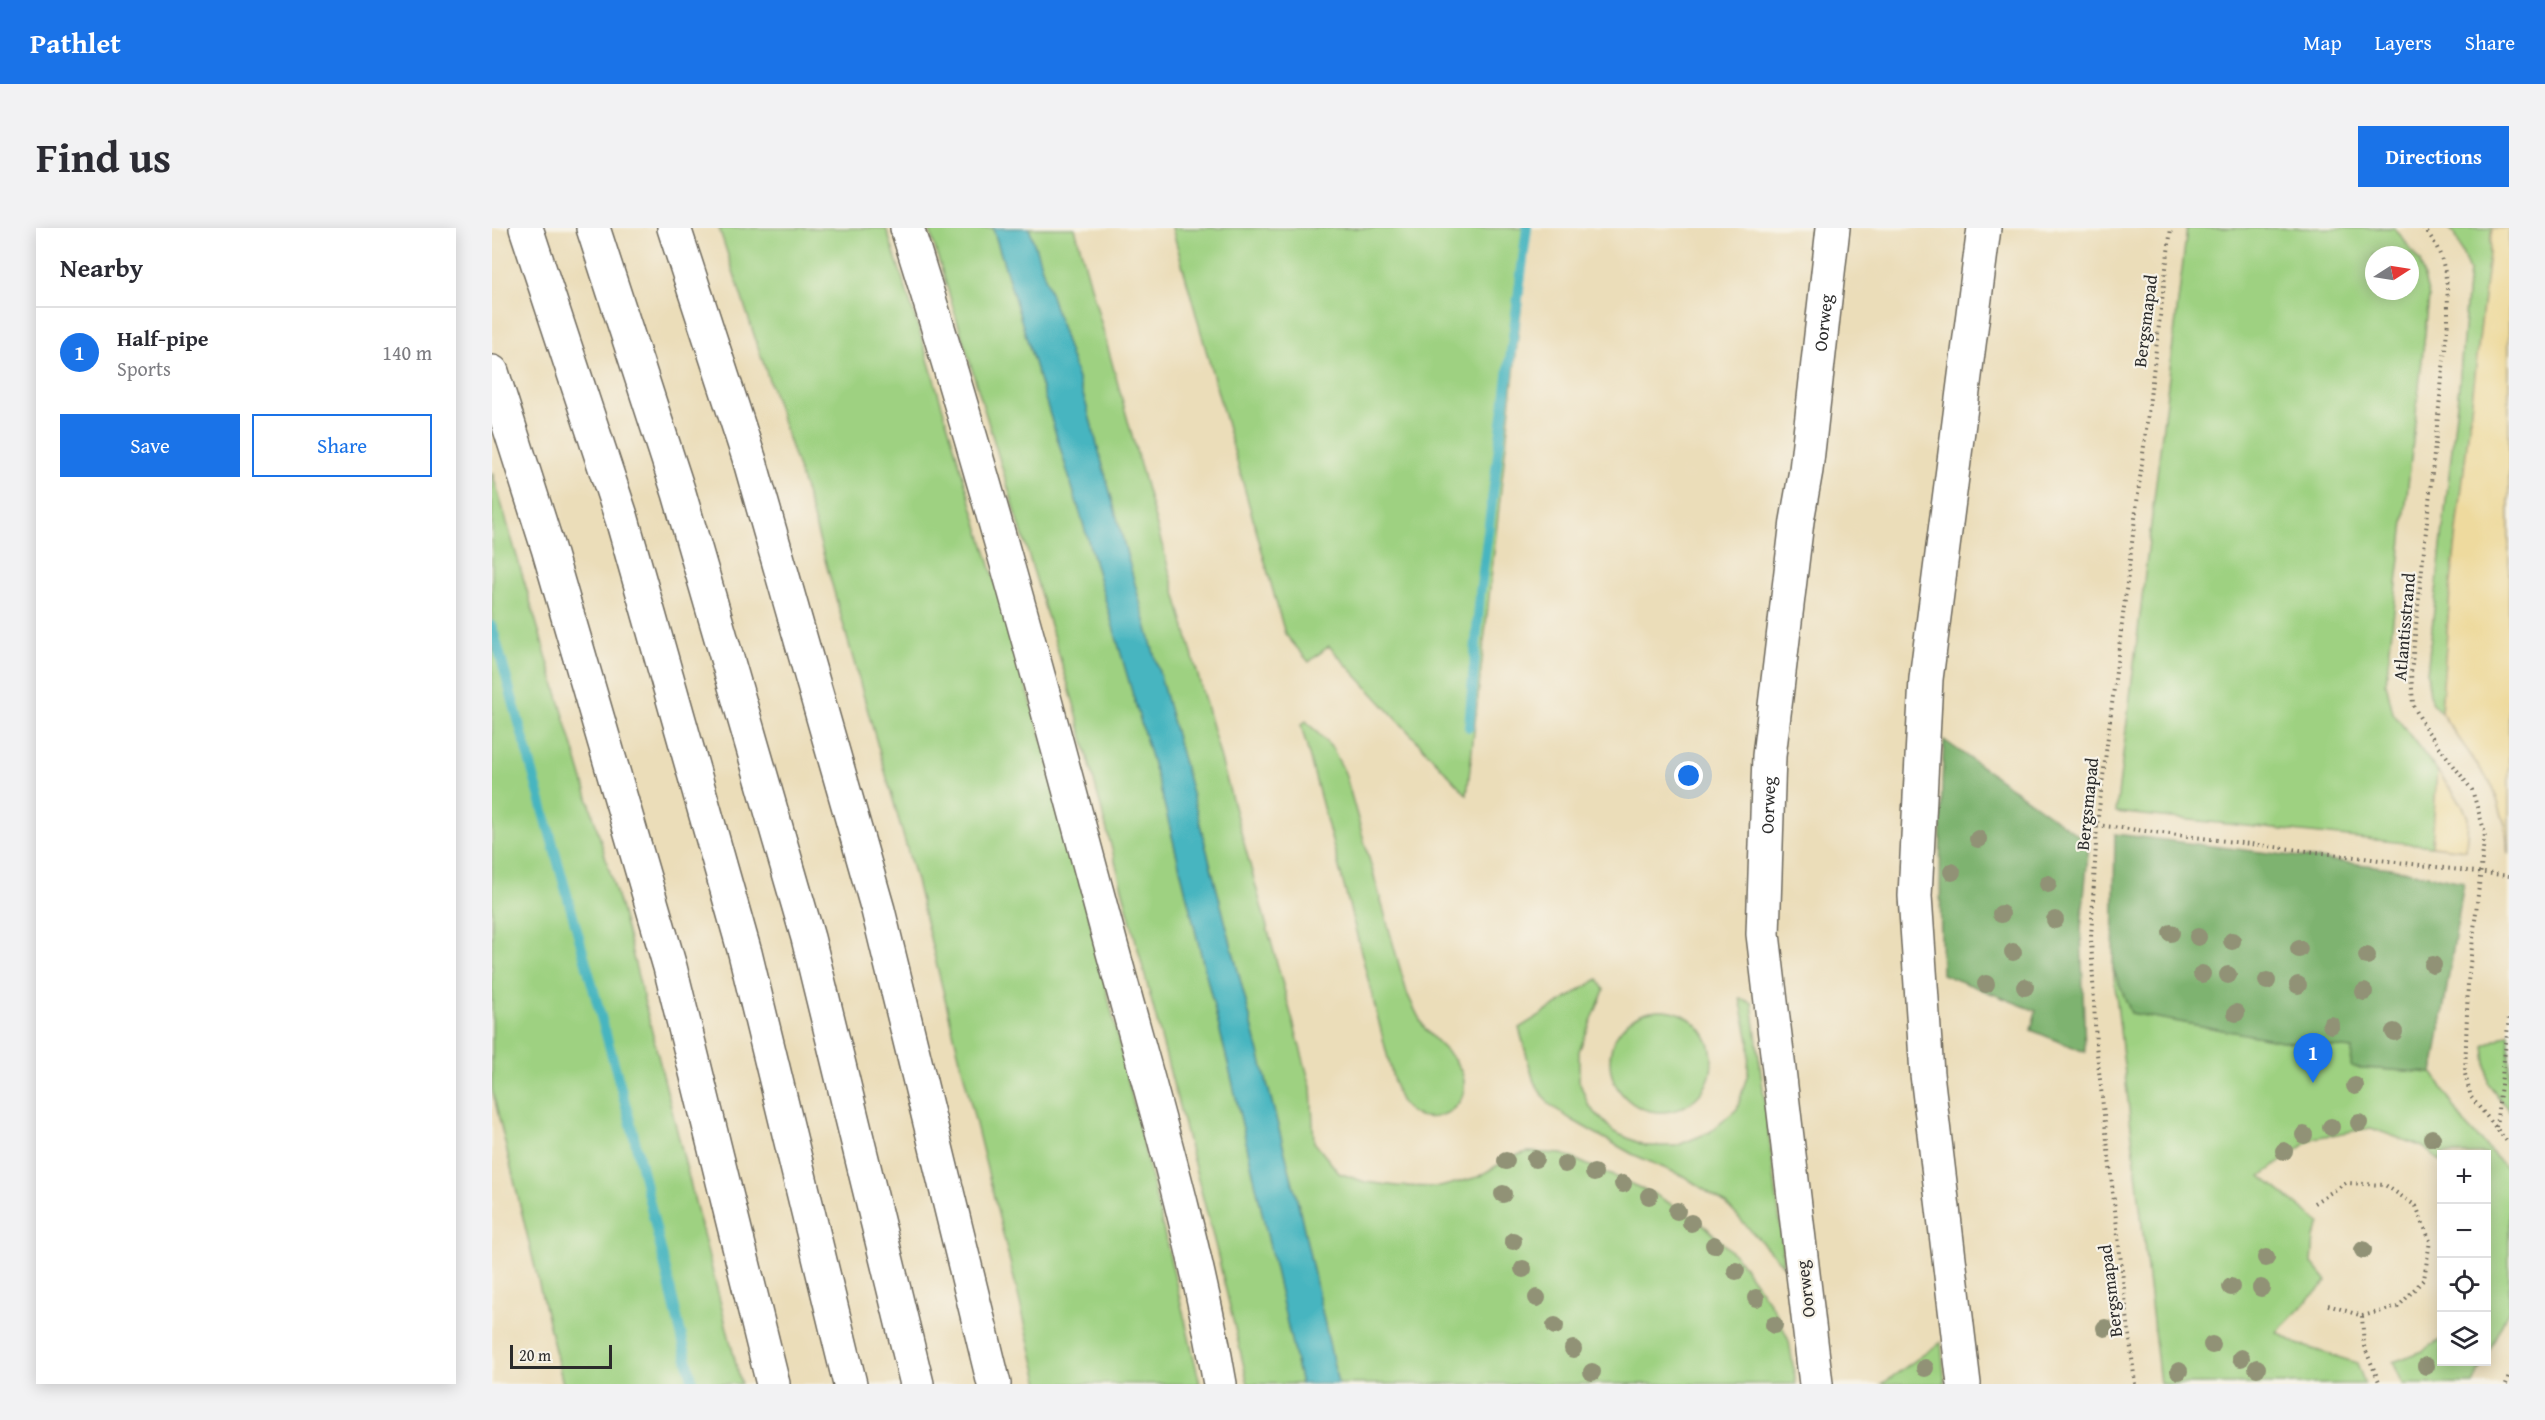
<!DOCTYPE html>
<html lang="en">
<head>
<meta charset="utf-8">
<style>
	body { margin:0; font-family:"Gentium Book Plus",serif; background:#f2f2f3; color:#2b2b33 }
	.controls { position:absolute; right:18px; bottom:18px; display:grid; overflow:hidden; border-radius:0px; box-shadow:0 3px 15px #0003 }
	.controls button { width:54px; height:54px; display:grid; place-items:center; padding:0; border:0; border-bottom:2px solid #e1e1e2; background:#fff; color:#2b2b33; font:30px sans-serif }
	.compass { position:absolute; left:1873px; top:18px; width:54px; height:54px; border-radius:50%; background:#fff; box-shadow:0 3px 15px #0003; rotate:78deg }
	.scale { position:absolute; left:18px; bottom:15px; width:102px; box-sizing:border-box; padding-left:6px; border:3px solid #2b2b2b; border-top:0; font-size:16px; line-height:21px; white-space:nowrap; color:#2b2b2b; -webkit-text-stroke:4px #f7f3e8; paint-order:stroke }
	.you { position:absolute; left:1197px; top:548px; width:21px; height:21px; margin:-15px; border:4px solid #fff; border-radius:50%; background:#1a73e8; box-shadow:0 0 0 9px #1a73e833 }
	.badge { display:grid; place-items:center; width:39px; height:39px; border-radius:50%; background:#1a73e8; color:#fff; font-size:20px; font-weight:700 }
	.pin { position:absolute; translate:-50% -50px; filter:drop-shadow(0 2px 3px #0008) }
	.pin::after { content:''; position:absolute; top:32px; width:21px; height:18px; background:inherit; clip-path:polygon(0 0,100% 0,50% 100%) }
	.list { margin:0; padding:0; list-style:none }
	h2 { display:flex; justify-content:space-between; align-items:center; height:78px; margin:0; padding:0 24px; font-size:26px }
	h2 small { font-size:20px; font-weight:400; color:#7c7c81 }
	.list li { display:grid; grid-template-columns:39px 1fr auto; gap:18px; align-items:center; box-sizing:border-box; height:90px; padding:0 24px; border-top:2px solid #e1e1e2 }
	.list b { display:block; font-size:22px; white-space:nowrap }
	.list p { margin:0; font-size:20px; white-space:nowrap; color:#7c7c81 }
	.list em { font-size:20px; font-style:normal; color:#7c7c81 }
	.actions { display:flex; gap:12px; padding:18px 24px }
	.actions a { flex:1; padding:14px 0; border:2px solid #1a73e8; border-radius:0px; text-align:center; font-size:21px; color:#1a73e8 }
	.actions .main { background:#1a73e8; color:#fff }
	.icon { flex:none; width:33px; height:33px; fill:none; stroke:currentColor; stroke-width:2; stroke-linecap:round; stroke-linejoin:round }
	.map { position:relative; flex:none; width:2017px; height:1156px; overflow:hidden; border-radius:0px }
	header { display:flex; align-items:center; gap:36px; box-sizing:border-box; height:84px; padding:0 30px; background:#1a73e8; color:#fff }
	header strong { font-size:28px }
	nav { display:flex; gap:33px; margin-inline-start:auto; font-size:21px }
	.intro { display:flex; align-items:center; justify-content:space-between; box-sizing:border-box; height:144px; padding:0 36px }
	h1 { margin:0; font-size:42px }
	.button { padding:15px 27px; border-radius:0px; background:#1a73e8; color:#fff; font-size:21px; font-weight:700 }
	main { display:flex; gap:36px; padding:0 36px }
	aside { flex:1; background:#fff; border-radius:0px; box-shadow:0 3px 15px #0003 }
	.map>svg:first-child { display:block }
	.green { fill:#9ed181; stroke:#647e56; stroke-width:1.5; fill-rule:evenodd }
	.forest { fill:#7eb36f; stroke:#546f4d; stroke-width:1.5 }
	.sand { fill:#eeda9e; stroke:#8c8264; stroke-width:1.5 }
	.water { fill:#46b5c0; stroke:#387076; stroke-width:1.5 }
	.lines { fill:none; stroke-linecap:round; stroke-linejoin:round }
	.stream { stroke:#46b5c0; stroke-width:10 }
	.minor-casing { stroke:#6e695d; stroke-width:36 }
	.highway-casing { stroke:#6e695d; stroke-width:36 }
	.path { stroke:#6e695d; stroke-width:4; stroke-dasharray:1.5 4.5; stroke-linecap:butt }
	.minor { stroke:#fff; stroke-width:33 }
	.highway { stroke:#fff; stroke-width:33 }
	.tree { fill:#919276 }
	.labels { text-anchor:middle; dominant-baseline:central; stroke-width:4.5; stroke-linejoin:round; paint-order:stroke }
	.street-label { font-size:18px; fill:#2b2b2b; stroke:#f7f3e8 }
</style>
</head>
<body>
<header>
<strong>Pathlet</strong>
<nav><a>Map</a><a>Layers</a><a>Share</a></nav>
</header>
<div class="intro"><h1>Find us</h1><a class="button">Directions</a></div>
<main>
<aside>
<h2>Nearby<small></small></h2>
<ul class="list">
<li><span class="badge">1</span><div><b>Half-pipe</b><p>Sports</p></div><em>140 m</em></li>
</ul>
<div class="actions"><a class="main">Save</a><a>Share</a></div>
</aside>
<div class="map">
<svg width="2017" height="1156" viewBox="0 0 2017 1156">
	<rect width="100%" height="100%" fill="#f7f3e8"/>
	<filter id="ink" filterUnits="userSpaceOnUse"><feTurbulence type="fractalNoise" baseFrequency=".0167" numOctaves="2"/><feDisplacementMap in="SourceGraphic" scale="12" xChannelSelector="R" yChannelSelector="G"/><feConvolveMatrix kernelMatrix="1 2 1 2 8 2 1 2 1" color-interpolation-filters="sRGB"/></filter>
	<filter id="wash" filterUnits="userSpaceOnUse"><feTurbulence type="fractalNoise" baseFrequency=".008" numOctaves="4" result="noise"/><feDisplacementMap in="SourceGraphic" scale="24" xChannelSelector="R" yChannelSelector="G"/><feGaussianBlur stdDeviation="1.35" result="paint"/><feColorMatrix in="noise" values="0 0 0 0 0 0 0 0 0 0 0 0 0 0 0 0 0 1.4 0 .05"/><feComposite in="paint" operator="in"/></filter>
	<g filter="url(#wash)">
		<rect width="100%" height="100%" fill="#ebddb9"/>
		<!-- green -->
		<g class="green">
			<path d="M227 0H394L429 108 573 587 708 1156H548L423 649 314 265Z"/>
			<path d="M437 0H501L589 288 670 567 740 852 809 1156H756L724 1020 582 476Z"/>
			<path d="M537 0H583L819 859 822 914 847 945 873 954 905 958 948 959 986 949 1021 928 1036 924 1071 926 1162 966 1208 993 1245 1029 1284 1084 1297 1113 1304 1156H846L808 983 702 573 594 176Z"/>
			<path d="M680 0H1038L975 567 837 418 817 434 793 406Z"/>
			<path d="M1695 0H1903L1928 34 1937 69 1894 455 1901 485 1945 543 1940 618 1624 584ZM1882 27H1918V63H1882Z"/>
			<path d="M1957 0H2000L1958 364 1949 485 1939 474 1935 445 1967 157 1977 43 1963 6Z"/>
			<path d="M0 244 130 685 249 1156H71L0 861Z"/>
			<path d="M814 493 840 520 853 545 915 765C921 778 926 790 934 802 946 817 970 833 972 853 977 889 920 907 905 866L860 688 809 497Z"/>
			<path d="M1621 740 1639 785 1791 813 1861 821 1859 839 1941 845 1972 895 2017 943V1081L1995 1127 1994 926H1950L1949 934 1931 919 1879 900 1822 910 1769 948 1828 995 1822 1009 1820 1035 1835 1053 1785 1104 1805 1116 1865 1135 1873 1156H1668Z"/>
			<path d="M1106 751 1112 762 1087 823V853L1097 878 1122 904 1154 918H1184L1218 904 1245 881 1256 845 1257 813 1248 770 1260 775 1289 1002 1291 1037 1234 976 1193 949 1140 926 1080 892 1057 876 1042 854 1027 800Z"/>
			<circle cx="1169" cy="833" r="51"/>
			<path d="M2017 805V883L1996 855 1992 818Z"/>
			<path d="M1949 1111 1950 1134H1992L1981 1156H1911L1901 1134 1931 1123Z"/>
			<path d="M1449 1114 1453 1156H1390Z"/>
		</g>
		<!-- forest -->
		<g class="forest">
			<path d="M1452 512 1597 615 1589 701 1593 824 1539 802 1544 783 1450 746C1447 668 1448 590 1452 512Z"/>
			<path d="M1623 606 1899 640 1972 654 1941 845 1859 839 1860 821 1791 813 1639 785 1621 740Z"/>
		</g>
		<!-- sand -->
		<g class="sand">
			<path d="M2000 0H2017V627L2013 597 2001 559 1949 485 1958 364Z"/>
			<path d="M1945 543 1970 576 1976 590 1974 622 1940 618Z"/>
		</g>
		<!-- water -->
		<path class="water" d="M501 0H537L594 176 702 573 808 983 846 1156H809L740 852 670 567 589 288Z"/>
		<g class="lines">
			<!-- stream -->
			<g class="stream">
				<path d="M0 398 139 896 201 1156"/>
				<path d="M977 499 988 366 1035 0"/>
			</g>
		</g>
	</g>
	<g filter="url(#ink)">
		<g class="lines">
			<defs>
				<g id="minor">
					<path d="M415 0C489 234 553 470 616 706 656 855 702 1004 728 1156"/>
					<path id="s1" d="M1324 1156 1271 706 1277 528 1305 293 1314 242 1341 0"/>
					<path d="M1472 1156 1435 846 1423 668 1434 451 1492 0"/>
				</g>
				<g id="highway">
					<path d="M34 0 130 291 253 725 358 1156"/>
					<path d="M101 0 187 265 316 710 425 1156"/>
					<path d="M182 0 257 230 386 682 502 1156"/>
					<path d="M0 144 56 320 178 739 281 1156"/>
				</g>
			</defs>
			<!-- minor casing -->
			<use href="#minor" class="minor-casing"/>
			<!-- highway casing -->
			<use href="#highway" class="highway-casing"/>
			<!-- path -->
			<g class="path">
				<path d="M1931 0C1956 25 1956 61 1956 93L1919 445 1921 477 1934 501 1980 562 1993 605 1976 754 1973 846 1979 869 2017 916"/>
				<path d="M1605 597 2017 648"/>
				<path d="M2004 899 2017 789"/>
				<path d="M1822 975 1854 955 1893 957 1924 978 1938 1013 1932 1051 1906 1079 1870 1088 1833 1076"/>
				<path d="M1870 1088 1872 1118 1888 1156"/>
				<path d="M1643 1156 1604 817 1599 710 1605 597 1679 0"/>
				<path d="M2014 1156 2017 1147"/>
			</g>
			<!-- minor -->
			<use href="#minor" class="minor"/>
			<!-- highway -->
			<use href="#highway" class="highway"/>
		</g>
		<!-- trees -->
		<g class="tree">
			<circle cx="1486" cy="611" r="9"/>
			<circle cx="1460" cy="644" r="9"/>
			<circle cx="1556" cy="656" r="9"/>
			<circle cx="1509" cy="686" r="9"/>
			<circle cx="1563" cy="692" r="9"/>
			<circle cx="1679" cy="705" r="9"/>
			<circle cx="1706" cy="709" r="9"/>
			<circle cx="1740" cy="713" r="9"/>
			<circle cx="1807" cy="721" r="9"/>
			<circle cx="1521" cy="724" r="9"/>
			<circle cx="1875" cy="728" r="9"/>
			<circle cx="1941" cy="737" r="9"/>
			<circle cx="1710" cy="746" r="9"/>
			<circle cx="1736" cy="747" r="9"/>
			<circle cx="1775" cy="753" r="9"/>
			<circle cx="1494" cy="756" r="9"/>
			<circle cx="1806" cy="757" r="9"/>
			<circle cx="1533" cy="759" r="9"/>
			<circle cx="1872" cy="764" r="9"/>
			<circle cx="1744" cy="785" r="9"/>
			<circle cx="1839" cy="797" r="9"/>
			<circle cx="1902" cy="804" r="9"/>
			<circle cx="1863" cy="858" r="9"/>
			<circle cx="1867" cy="895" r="9"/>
			<circle cx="1839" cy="899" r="9"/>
			<circle cx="1812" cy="907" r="9"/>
			<circle cx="1940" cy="910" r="9"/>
			<circle cx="1792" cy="923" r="9"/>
			<circle cx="1043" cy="931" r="9"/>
			<circle cx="1014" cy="933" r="9"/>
			<circle cx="1073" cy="936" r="9"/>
			<circle cx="1102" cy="945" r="9"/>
			<circle cx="1131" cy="956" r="9"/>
			<circle cx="1011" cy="966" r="9"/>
			<circle cx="1157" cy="968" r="9"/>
			<circle cx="1185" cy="983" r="9"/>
			<circle cx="1199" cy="995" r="9"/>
			<circle cx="1021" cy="1013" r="9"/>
			<circle cx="1222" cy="1017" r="9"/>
			<circle cx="1871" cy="1022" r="9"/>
			<circle cx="1774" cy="1030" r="9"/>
			<circle cx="1031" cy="1041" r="9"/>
			<circle cx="1244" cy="1043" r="9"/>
			<circle cx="1739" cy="1059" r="9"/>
			<circle cx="1769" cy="1060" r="9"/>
			<circle cx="1045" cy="1070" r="9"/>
			<circle cx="1264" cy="1070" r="9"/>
			<circle cx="1282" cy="1097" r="9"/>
			<circle cx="1063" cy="1098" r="9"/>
			<circle cx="1613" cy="1100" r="9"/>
			<circle cx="1720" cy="1117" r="9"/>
			<circle cx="1081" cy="1121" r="9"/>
			<circle cx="1749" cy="1130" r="9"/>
			<circle cx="1934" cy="1138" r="9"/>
			<circle cx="1433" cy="1140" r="9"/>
			<circle cx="1765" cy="1140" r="9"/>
			<circle cx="1687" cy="1143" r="9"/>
			<circle cx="1100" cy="1144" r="9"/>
		</g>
	</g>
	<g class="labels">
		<!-- street labels -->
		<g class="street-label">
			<text transform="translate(1653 93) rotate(-83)">Bergsmapad</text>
			<text stroke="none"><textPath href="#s1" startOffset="1068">Oorweg</textPath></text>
			<text transform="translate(1912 399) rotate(-85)">Atlantisstrand</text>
			<text transform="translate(1595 576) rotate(-84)">Bergsmapad</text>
			<text stroke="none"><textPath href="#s1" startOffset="582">Oorweg</textPath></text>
			<text transform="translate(1313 1061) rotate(-97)">Oorweg</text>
			<text transform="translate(1618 1063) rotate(-97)">Bergsmapad</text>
		</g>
	</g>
</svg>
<div class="controls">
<button>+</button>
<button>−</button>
<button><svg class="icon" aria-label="locate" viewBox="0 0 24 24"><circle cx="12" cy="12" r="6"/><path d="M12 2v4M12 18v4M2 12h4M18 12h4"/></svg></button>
<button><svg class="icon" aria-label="layers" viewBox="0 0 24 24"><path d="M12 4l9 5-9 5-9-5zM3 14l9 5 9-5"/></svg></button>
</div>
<svg class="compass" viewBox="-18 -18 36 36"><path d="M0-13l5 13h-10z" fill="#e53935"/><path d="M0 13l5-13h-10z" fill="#7c7c81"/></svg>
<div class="scale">20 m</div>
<div class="you"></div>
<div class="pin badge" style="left:1821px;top:855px">1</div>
</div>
</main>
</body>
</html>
